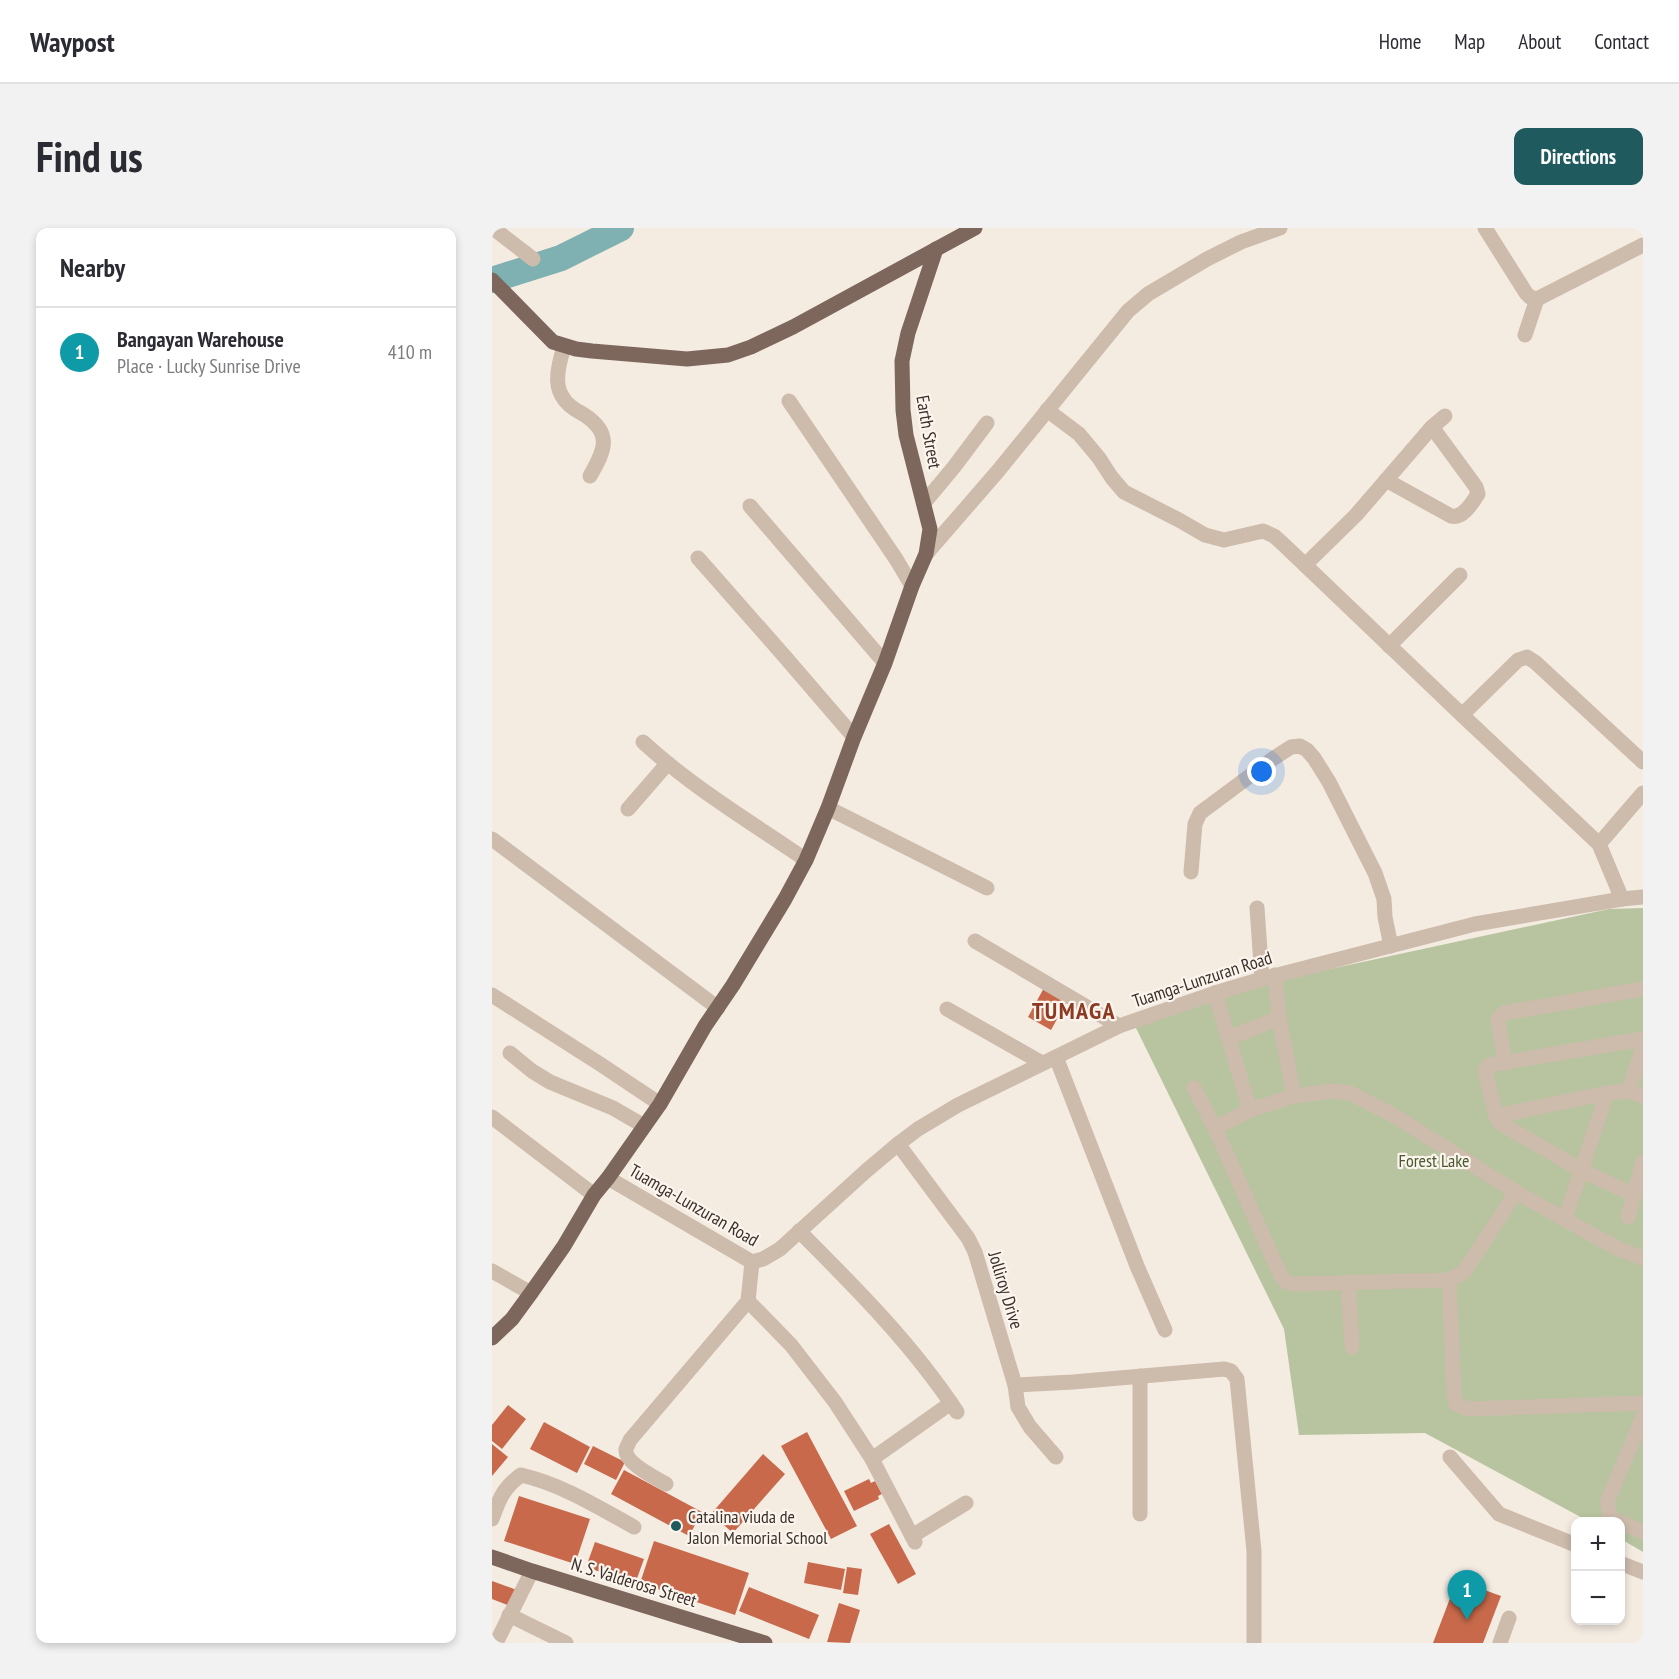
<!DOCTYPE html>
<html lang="en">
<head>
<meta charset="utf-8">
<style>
	body { margin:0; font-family:"PT Sans Narrow",sans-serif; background:#f2f2f3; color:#2b2b33 }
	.controls { position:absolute; right:18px; bottom:18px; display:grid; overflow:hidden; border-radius:12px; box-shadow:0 3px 9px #0003 }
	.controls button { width:54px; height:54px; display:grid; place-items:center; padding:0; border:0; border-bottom:2px solid #e1e1e2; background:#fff; color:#2b2b33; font:30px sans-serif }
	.you { position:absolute; left:770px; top:544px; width:21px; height:21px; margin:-15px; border:4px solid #fff; border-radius:50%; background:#1a73e8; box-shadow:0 0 0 9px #1a73e833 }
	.badge { display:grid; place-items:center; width:39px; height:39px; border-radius:50%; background:#1f5a5e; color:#fff; font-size:20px; font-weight:700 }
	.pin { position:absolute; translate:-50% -50px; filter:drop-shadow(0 2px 3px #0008) }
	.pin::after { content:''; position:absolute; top:32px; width:21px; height:18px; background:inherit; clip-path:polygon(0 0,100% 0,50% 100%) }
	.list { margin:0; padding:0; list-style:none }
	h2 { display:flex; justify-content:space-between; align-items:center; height:78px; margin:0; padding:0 24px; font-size:26px }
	h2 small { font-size:20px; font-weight:400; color:#7c7c81 }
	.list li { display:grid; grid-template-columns:39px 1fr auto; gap:18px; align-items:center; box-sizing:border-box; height:90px; padding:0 24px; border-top:2px solid #e1e1e2 }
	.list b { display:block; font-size:22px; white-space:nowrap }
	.list p { margin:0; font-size:20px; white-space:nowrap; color:#7c7c81 }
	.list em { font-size:20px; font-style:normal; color:#7c7c81 }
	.map { position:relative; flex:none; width:1151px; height:1415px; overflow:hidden; border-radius:12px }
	header { display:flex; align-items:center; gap:36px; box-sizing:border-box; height:84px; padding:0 30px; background:#fff; border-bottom:2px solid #e1e1e2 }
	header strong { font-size:28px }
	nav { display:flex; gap:33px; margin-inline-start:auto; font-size:21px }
	.intro { display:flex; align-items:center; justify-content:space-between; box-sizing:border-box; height:144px; padding:0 36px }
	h1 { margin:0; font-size:42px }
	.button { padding:15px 27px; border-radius:12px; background:#1f5a5e; color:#fff; font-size:21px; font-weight:700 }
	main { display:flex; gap:36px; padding:0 36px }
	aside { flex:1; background:#fff; border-radius:12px; box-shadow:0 3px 9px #0003 }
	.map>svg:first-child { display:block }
	.green { fill:#b8c4a0 }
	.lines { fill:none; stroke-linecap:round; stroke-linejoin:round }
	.river { stroke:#7fb0b2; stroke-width:26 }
	.building { fill:#c8694b }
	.minor { stroke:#cdbbac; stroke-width:15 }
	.major { stroke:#7d675c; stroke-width:15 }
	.poi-dot { fill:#1f5a5e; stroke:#fbf5ee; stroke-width:2 }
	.labels { text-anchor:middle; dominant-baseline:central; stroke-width:4.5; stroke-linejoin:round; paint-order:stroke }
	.street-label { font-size:18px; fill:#3b302b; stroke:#fbf5ee }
	.park-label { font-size:18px; fill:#4a5a2e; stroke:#fbf5ee }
	.poi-label { font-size:18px; fill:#3b302b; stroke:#fbf5ee; text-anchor:start }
	.district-label { font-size:24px; font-weight:bold; letter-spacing:1.5px; fill:#8c3b22; stroke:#fbf5ee }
</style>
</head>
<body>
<header>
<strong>Waypost</strong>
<nav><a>Home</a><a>Map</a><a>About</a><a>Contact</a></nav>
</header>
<div class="intro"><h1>Find us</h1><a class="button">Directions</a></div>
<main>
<aside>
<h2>Nearby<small></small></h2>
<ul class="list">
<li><span class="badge" style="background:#0f9aa8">1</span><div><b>Bangayan Warehouse</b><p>Place · Lucky Sunrise Drive</p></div><em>410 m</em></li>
</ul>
</aside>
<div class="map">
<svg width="1151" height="1415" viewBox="0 0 1151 1415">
	<rect width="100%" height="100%" fill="#f4ebe1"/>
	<!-- green -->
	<path class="green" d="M1151 680V1324L1129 1311 1128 1294 1096 1293 933 1205 807 1207 792 1101 643 798 787 752 1117 681Z"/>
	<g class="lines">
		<!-- river -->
		<path class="river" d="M0 52 69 30 129 0"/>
	</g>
	<!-- building -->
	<g class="building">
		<path d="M553 758 576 771 559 802 536 789Z"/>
		<path d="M16 1177 34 1191 10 1221 0 1213V1197Z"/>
		<path d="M52 1194 98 1219 85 1245 38 1221Z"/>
		<path d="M315 1204 365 1298 339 1311 289 1218Z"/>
		<path d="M0 1216 16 1229 0 1248Z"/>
		<path d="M101 1218 133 1234 124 1252 92 1236Z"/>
		<path d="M271 1226 293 1246 241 1305 219 1286Z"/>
		<path d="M132 1242 210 1284 197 1308 119 1266Z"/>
		<path d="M377 1251 379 1255 383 1253 390 1266 386 1268 387 1271 362 1283 352 1263Z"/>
		<path d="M27 1268 98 1291 83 1336 12 1313Z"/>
		<path d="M397 1296 424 1346 406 1356 378 1306Z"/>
		<path d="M162 1313 257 1345 243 1387 148 1355Z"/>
		<path d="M103 1314 152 1331 143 1356 94 1339Z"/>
		<path d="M316 1334 353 1341 349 1362 312 1355Z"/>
		<path d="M355 1339 370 1341 366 1367 351 1365Z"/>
		<path d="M965 1352 1009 1368 991 1415H941Z"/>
		<path d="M0 1353 25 1362 18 1378 0 1371Z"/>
		<path d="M257 1359 327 1387 317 1411 247 1383Z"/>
		<path d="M347 1375 368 1382 358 1415 335 1414Z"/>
	</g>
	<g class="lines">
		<!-- minor -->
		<g class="minor">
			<path d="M1 0 41 31"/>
			<path d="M993 0 1034 65 1038 69 1045 71 1151 17"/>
			<path d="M1033 107 1045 71"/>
			<path d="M72 118C68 133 61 154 70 168 74 176 83 182 91 186 121 205 113 222 98 248"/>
			<path d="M297 173 404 331 420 358"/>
			<path d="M555 182 587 206 607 230 620 250 632 264 687 292 713 307 732 312 771 303 782 308 790 315 970 487 1107 616 1130 671"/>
			<path d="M894 252 959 288C971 291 980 275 986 266L984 259 940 199"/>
			<path d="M432 275 462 239 495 195"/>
			<path d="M258 278 393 435"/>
			<path d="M434 326 506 243 636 83 656 66 715 31 749 14 788 0"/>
			<path d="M206 330 294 430 362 509"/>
			<path d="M813 337 864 287 940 199 953 188"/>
			<path d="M897 418 968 347"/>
			<path d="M970 487 1026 432 1035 429 1043 434 1151 534"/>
			<path d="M151 514C201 560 259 594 314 632"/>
			<path d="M336 580 495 660"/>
			<path d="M136 581 175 536"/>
			<path d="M0 611 226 780"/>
			<path d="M1107 616 1151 565"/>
			<path d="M699 644 703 596 708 585 782 530 799 519 808 518 815 522 822 530 837 554 883 645 892 671 893 689 899 718"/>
			<path d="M765 680 770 751"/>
			<path d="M483 713 627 798"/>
			<path d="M783 747 787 790 802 868"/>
			<path d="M723 765 758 882"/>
			<path d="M0 767 108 836 168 876"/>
			<path d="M455 781 550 835"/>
			<path d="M737 810 787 790"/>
			<path d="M18 825 40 843 58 854 121 880 152 898"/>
			<path d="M564 829 645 1038 673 1102"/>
			<path d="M1013 835 1006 794 1007 790 1012 785 1151 761"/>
			<path d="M702 860 723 900 788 1046 794 1054 802 1056 957 1052 972 1044 1024 964"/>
			<path d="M1137 863 1151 819"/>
			<path d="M1004 888 1115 865 1137 863 1151 868"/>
			<path d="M0 889 102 967"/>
			<path d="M723 900 758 882 802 868 840 863 858 865 901 887 1024 964 1106 1010 1129 1022 1151 1030"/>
			<path d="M406 916 476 1010 483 1024 523 1157 526 1179 538 1199 564 1229"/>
			<path d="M116 950 260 1034 271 1031 288 1021 374 943 406 916 426 901 466 877 627 798 723 765 770 751 983 696 1130 671 1151 669"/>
			<path d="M1142 967 1089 942 1008 895 1004 888 993 843 997 837 1151 811"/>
			<path d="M1136 989 1151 934"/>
			<path d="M1073 991 1115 865"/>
			<path d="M307 1003C364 1060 420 1116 465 1184"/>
			<path d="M0 1043 39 1065"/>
			<path d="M957 1052 962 1165 964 1176 976 1181 1151 1175"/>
			<path d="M856 1054 860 1119"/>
			<path d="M256 1073 299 1117 343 1174 380 1231 423 1314"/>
			<path d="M648 1148V1286"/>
			<path d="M523 1157 581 1154 732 1141 739 1143 745 1151 762 1323V1415"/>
			<path d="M958 1229 1007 1286 1084 1317"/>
			<path d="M380 1231 459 1175"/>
			<path d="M174 1256C164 1250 132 1235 134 1221 135 1218 137 1215 138 1212L256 1073 260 1034"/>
			<path d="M0 1291C7 1271 12 1259 29 1247 69 1256 106 1279 142 1299"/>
			<path d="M1126 1294C1117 1289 1115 1282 1116 1272L1151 1189"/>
			<path d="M1128 1294 1151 1304"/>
			<path d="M420 1308 474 1275"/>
			<path d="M1128 1335 1151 1344"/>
			<path d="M17 1387 74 1415"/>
			<path d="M4 1415 40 1343"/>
			<path d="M1008 1415 1017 1390"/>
		</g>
		<!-- major -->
		<g class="major">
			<path d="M0 52 61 114 84 121 100 123 195 131 236 127 259 119 301 99 483 0"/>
			<path d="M0 1110 20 1091 39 1065 72 1018 102 967 116 950 168 876 213 798 241 757 293 671 314 632 336 580 362 509 393 435 420 358 434 326 438 301 414 207 411 182 410 133 416 105 444 21"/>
			<path d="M0 1329 40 1343 273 1415"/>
		</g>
	</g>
	<!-- markers -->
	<circle class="poi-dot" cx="184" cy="1298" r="6"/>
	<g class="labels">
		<!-- street labels -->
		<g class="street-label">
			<text transform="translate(437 204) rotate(80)">Earth Street</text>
			<text transform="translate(710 751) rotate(-18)">Tuamga-Lunzuran Road</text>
			<text transform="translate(202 977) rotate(30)">Tuamga-Lunzuran Road</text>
			<text transform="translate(514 1062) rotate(73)">Jolliroy Drive</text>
			<text transform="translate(142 1354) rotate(17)">N. S. Valderosa Street</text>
		</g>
		<!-- park labels -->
		<g class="park-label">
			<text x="942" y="932">Forest Lake</text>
		</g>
		<!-- poi labels -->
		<g class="poi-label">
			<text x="196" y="1288">Catalina viuda de<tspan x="196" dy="21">Jalon Memorial School</tspan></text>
		</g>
		<!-- district labels -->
		<g class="district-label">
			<text x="582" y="782">TUMAGA</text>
		</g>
	</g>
</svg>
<div class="controls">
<button>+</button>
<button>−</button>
</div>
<div class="you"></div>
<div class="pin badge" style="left:975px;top:1392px;background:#0f9aa8">1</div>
</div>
</main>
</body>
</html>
